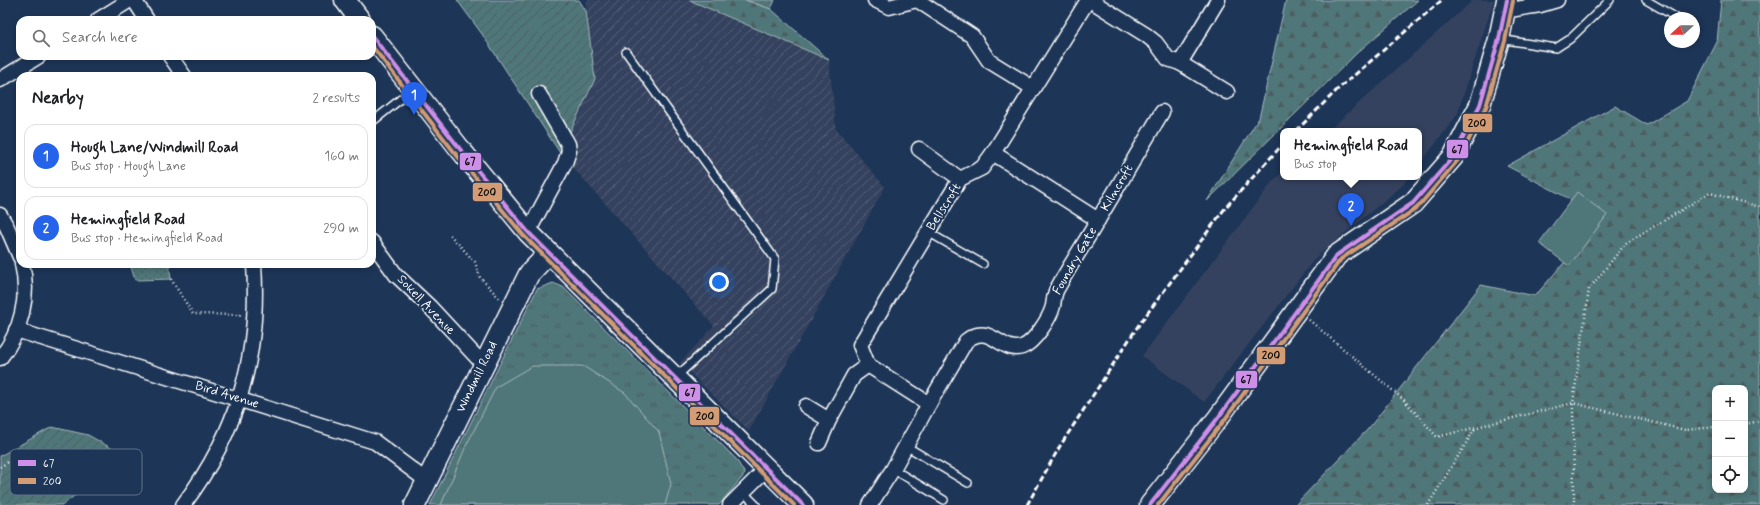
<!DOCTYPE html>
<html lang="en">
<head>
<meta charset="utf-8">
<style>
	body { margin:0; font-family:Mynerve,sans-serif; background:#f2f2f2; color:#202124 }
	.controls { position:absolute; right:12px; bottom:12px; display:grid; overflow:hidden; border-radius:8px; box-shadow:0 2px 6px #0003 }
	.controls button { width:36px; height:36px; display:grid; place-items:center; padding:0; border:0; border-bottom:1px solid #e0e0e0; background:#fff; color:#202124; font:20px sans-serif }
	.compass { position:absolute; left:1664px; top:12px; width:36px; height:36px; border-radius:50%; background:#fff; box-shadow:0 2px 6px #0003; rotate:249deg }
	.you { position:absolute; left:719px; top:282px; width:14px; height:14px; margin:-10px; border:3px solid #fff; border-radius:50%; background:#1a73e8; box-shadow:0 0 0 6px #1a73e833 }
	.badge { display:grid; place-items:center; width:26px; height:26px; border-radius:50%; background:#2563eb; color:#fff; font-size:13px; font-weight:700 }
	.pin { position:absolute; translate:-50% -33px; filter:drop-shadow(0 1px 2px #0008) }
	.pin::after { content:''; position:absolute; top:21px; width:14px; height:12px; background:inherit; clip-path:polygon(0 0,100% 0,50% 100%) }
	.popup { position:absolute; left:1280px; top:128px; width:142px; height:52px; box-sizing:border-box; display:grid; place-content:center; border-radius:8px; background:#fff; filter:drop-shadow(0 1px 3px #0005); font-size:13px; white-space:nowrap; color:#757577 }
	.popup b { font-size:15px; color:#202124 }
	.popup::after { content:''; position:absolute; left:50%; top:100%; margin-left:-8px; border:8px solid transparent; border-top-color:#fff }
	.list { margin:0; padding:0; list-style:none }
	h2 { display:flex; justify-content:space-between; align-items:center; height:52px; margin:0; padding:0 16px; font-size:17px }
	h2 small { font-size:13px; font-weight:400; color:#757577 }
	.list li { display:grid; grid-template-columns:26px 1fr auto; gap:12px; align-items:center; box-sizing:border-box; height:64px; margin:0 8px 8px; padding:0 8px; border:1px solid #e0e0e0; border-radius:12px }
	.list b { display:block; font-size:15px; white-space:nowrap }
	.list p { margin:0; font-size:13px; white-space:nowrap; color:#757577 }
	.list em { font-size:13px; font-style:normal; color:#757577 }
	.icon { flex:none; width:22px; height:22px; fill:none; stroke:currentColor; stroke-width:2; stroke-linecap:round; stroke-linejoin:round }
	.map { position:relative; flex:none; width:1760px; height:505px; overflow:hidden }
	.search { position:absolute; background:#fff; box-shadow:0 2px 6px #0003; left:16px; top:16px; width:360px; height:44px; display:flex; align-items:center; gap:10px; box-sizing:border-box; padding:0 14px; border-radius:12px; color:#757577; font-size:15px }
	.panel { position:absolute; background:#fff; box-shadow:0 2px 6px #0003; left:16px; top:72px; width:360px; height:196px; border-radius:12px }
	.map>svg:first-child { display:block }
	.built { fill:#34435f }
	.industrial { fill:url(#industrial-furrows) }
	.grass { fill:url(#grass-dots); stroke:#a7babc }
	.forest { fill:url(#forest-firs); stroke:#a7babc; fill-rule:evenodd }
	.park { fill:url(#park-tufts); stroke:#a7babc }
	.garden { fill:url(#garden-furrows); stroke:#a7babc }
	.pitch { fill:#4f7679; stroke:#a7babc }
	.lines { fill:none; stroke-linecap:round; stroke-linejoin:round }
	.lane-casing { stroke:#fff; stroke-width:10 }
	.street-casing { stroke:#fff; stroke-width:17 }
	.secondary-casing { stroke:#fff; stroke-width:23 }
	.path { stroke:#fff; stroke-width:2.5; stroke-dasharray:1 3; stroke-linecap:butt }
	.lane { stroke:#1d3557; stroke-width:7 }
	.street { stroke:#1d3557; stroke-width:14 }
	.secondary { stroke:#1d3557; stroke-width:20 }
	.rail { stroke:#fff; stroke-width:3; stroke-dasharray:6 3; stroke-linecap:butt }
	.bus-1-casing { stroke:#1d3557; stroke-width:7 }
	.bus-2-casing { stroke:#1d3557; stroke-width:7 }
	.bus-1 { stroke:#ce8fe9; stroke-width:4 }
	.bus-2 { stroke:#d39c74; stroke-width:4 }
	.labels { text-anchor:middle; dominant-baseline:central; stroke-width:4; stroke-linejoin:round; paint-order:stroke }
	.street-label { font-size:13px; fill:#fff; stroke:#1d3557 }
	.key { fill:#1d3557; stroke:#617289; stroke-width:1 }
	.key-label { font-size:11px; fill:#fff }
	.line-badge { stroke:#1d3557; stroke-width:1.5 }
	.pale-badge-label { font-size:11px; text-anchor:middle; font-weight:bold; fill:#111 }
</style>
</head>
<body>
<div class="map">
<svg width="1760" height="505" viewBox="0 0 1760 505">
	<defs>
		<pattern id="industrial-furrows" width="10" height="10" patternUnits="userSpaceOnUse"><rect width="10" height="10" fill="#34435f"/><path d="M-1 1l2-2M0 10L10 0M9 11l2-2" fill="none" stroke="#525f77"/></pattern>
		<pattern id="grass-dots" width="8" height="8" patternUnits="userSpaceOnUse"><rect width="8" height="8" fill="#4f7679"/><path d="M2 2h.1M6 6h.1" fill="none" stroke="#4d5d5e" stroke-width="1.8" stroke-linecap="round"/></pattern>
		<pattern id="forest-firs" width="22" height="20" patternUnits="userSpaceOnUse"><rect width="22" height="20" fill="#4f7679"/><path d="M5 1l3.5 6h-7zM16 11l3.5 6h-7z" fill="#4d5d5e"/></pattern>
		<pattern id="park-tufts" width="24" height="20" patternUnits="userSpaceOnUse"><rect width="24" height="20" fill="#4f7679"/><path d="M3 7l-1-3M5 7V3M7 7l1-3M15 17l-1-3M17 17v-4M19 17l1-3" fill="none" stroke="#4d5d5e"/></pattern>
		<pattern id="garden-furrows" width="10" height="10" patternUnits="userSpaceOnUse"><rect width="10" height="10" fill="#4f7679"/><path d="M-1 1l2-2M0 10L10 0M9 11l2-2" fill="none" stroke="#4d5d5e"/></pattern>
	</defs>
	<rect width="100%" height="100%" fill="#1d3557"/>
	<filter id="ink" filterUnits="userSpaceOnUse"><feTurbulence type="fractalNoise" baseFrequency=".025" numOctaves="2"/><feDisplacementMap in="SourceGraphic" scale="8" xChannelSelector="R" yChannelSelector="G"/><feConvolveMatrix kernelMatrix="1 2 1 2 8 2 1 2 1" color-interpolation-filters="sRGB"/></filter>
	<g filter="url(#ink)">
		<!-- built -->
		<g class="built">
			<path d="M1473 0H1494L1457 115 1419 165V131H1328Z"/>
			<path d="M1283 172V177H1409L1403 185 1316 257 1204 402 1142 356 1272 182Z"/>
		</g>
		<!-- industrial -->
		<path class="industrial" d="M587 0H689L829 60 836 129 885 187 749 431 680 363 714 326 560 153 595 79 586 11Z"/>
		<!-- grass -->
		<g class="grass">
			<path d="M745 0H775L771 9Z"/>
			<path d="M130 264H169L171 279 135 280Z"/>
		</g>
		<!-- forest -->
		<g class="forest">
			<path d="M689 0H745L771 9 829 60Z"/>
			<path d="M1286 0H1418L1358 52 1207 201 1259 118Z"/>
			<path d="M1721 0H1760V505H1295L1369 428 1481 285 1535 296 1604 217 1507 166 1615 106 1647 125 1687 101 1717 42ZM1715 388H1745V490H1715Z"/>
		</g>
		<!-- park -->
		<path class="park" d="M553 283 563 287 736 459 745 474 719 505H430L537 289Z"/>
		<!-- garden -->
		<g class="garden">
			<path d="M457 0H579L586 11 595 79 560 153 482 34Z"/>
			<path d="M52 427 88 435 120 453 96 478 63 505H0V456Z"/>
		</g>
		<!-- pitch -->
		<g class="pitch">
			<path d="M1577 192 1607 215 1569 266 1539 243Z"/>
			<path d="M532 366H583L625 393 659 432 671 484 665 505H441L466 446 496 387Z"/>
		</g>
		<g class="lines">
			<defs>
				<g id="lane">
					<path d="M1646 0 1677 18"/>
					<path d="M1499 39 1556 48 1570 39 1610 0"/>
					<path d="M626 52 775 259 772 289 676 377"/>
					<path d="M372 122 412 90"/>
					<path d="M928 232 983 264"/>
					<path d="M906 446 968 483"/>
					<path d="M893 469 944 500"/>
					<path d="M743 492 756 505"/>
				</g>
				<g id="street">
					<path d="M134 0 147 20"/>
					<path d="M875 0 889 7 917 0"/>
					<path d="M917 0 972 36 989 61 1033 88"/>
					<path d="M1090 0 1146 35 1156 43 1168 59 1180 63"/>
					<path d="M1218 0 1180 63 1227 92"/>
					<path d="M1504 11 1540 5 1557 0"/>
					<path d="M98 20 130 0"/>
					<path d="M170 56 184 76"/>
					<path d="M0 80 39 56"/>
					<path d="M919 149 960 179"/>
					<path d="M993 153 1098 220 1162 112"/>
					<path d="M0 215 7 227 20 257"/>
					<path d="M528 232 565 163 569 151 568 144 539 94"/>
					<path d="M372 242 396 275 430 307 483 364"/>
					<path d="M16 330 375 442 427 481"/>
					<path d="M0 358C21 333 30 296 22 264"/>
					<path d="M868 365 860 345 960 179 982 168 993 153 1088 0"/>
					<path d="M868 365 929 404 893 469 870 505"/>
					<path d="M929 404 966 341C990 321 1001 354 1022 347 1034 343 1050 318 1053 306 1054 300 1054 294 1057 289 1070 265 1085 243 1098 220"/>
					<path d="M806 406 829 420"/>
					<path d="M819 443 829 420 854 375 868 365"/>
					<path d="M183 505C238 432 260 355 254 264"/>
					<path d="M730 505 766 469"/>
				</g>
				<g id="secondary">
					<path d="M345 0 360 20"/>
					<path d="M372 36 460 149 528 232 803 505"/>
					<path d="M415 505 529 274 548 254"/>
					<path d="M1150 505 1218 418 1337 255 1413 203 1453 157 1480 105 1499 39 1507 0"/>
				</g>
			</defs>
			<!-- lane casing -->
			<use href="#lane" class="lane-casing"/>
			<!-- street casing -->
			<use href="#street" class="street-casing"/>
			<!-- secondary casing -->
			<use href="#secondary" class="secondary-casing"/>
			<!-- path -->
			<g class="path">
				<path d="M450 235 475 262 480 277 499 298"/>
				<path d="M171 279 193 314 241 315"/>
				<path d="M1309 320 1404 400 1437 437 1573 403 1589 289 1626 243 1710 193 1760 207"/>
				<path d="M1745 424 1760 421"/>
				<path d="M0 467 10 461"/>
				<path d="M1428 505 1476 427"/>
				<path d="M1574 505 1573 403 1685 430 1715 427"/>
			</g>
			<!-- lane -->
			<use href="#lane" class="lane"/>
			<!-- street -->
			<use href="#street" class="street"/>
			<!-- secondary -->
			<use href="#secondary" class="secondary"/>
			<!-- rail -->
			<g class="rail">
				<path d="M1296 131 1337 90 1442 0"/>
				<path d="M1027 505 1060 446 1138 326 1226 207 1283 144"/>
			</g>
			<defs>
				<g id="bus-1">
					<path d="M372 36 460 149 528 232 803 505"/>
					<path d="M1150 505 1218 418 1337 255 1413 203 1453 157 1480 105 1499 39 1507 0"/>
				</g>
				<g id="bus-2">
					<path d="M372 46 455 153 524 236 794 505"/>
					<path d="M1158 505 1223 422 1341 259 1417 208 1458 160 1486 107 1505 41 1513 1"/>
				</g>
			</defs>
			<!-- bus-1 casing -->
			<use href="#bus-1" class="bus-1-casing"/>
			<!-- bus-2 casing -->
			<use href="#bus-2" class="bus-2-casing"/>
			<!-- bus-1 -->
			<use href="#bus-1" class="bus-1"/>
			<!-- bus-2 -->
			<use href="#bus-2" class="bus-2"/>
		</g>
	</g>
	<g class="labels">
		<!-- street labels -->
		<g class="street-label">
			<text transform="translate(1117 188) rotate(-60)">Kilncroft</text>
			<text transform="translate(944 207) rotate(-58)">Bellscroft</text>
			<text transform="translate(1075 261) rotate(-60)">Foundry Gate</text>
			<text transform="translate(426 305) rotate(46)">Sokell Avenue</text>
			<text transform="translate(477 377) rotate(-64)">Windmill Road</text>
			<text transform="translate(227 395) rotate(17)">Bird Avenue</text>
		</g>
	</g>
	<!-- legend -->
	<rect x="10" y="449" width="132" height="46" rx="6" class="key"/>
	<rect x="18" y="460" width="18" height="6" fill="#ce8fe9"/>
	<rect x="18" y="478" width="18" height="6" fill="#d39c74"/>
	<g class="key-label">
		<text x="43" y="467">67</text>
		<text x="43" y="485">200</text>
	</g>
	<g class="line-badge">
		<rect x="1462" y="113" width="31" height="20" rx="4" fill="#d39c74"/>
		<rect x="1446" y="139" width="23" height="20" rx="4" fill="#ce8fe9"/>
		<rect x="459" y="152" width="23" height="19" rx="4" fill="#ce8fe9"/>
		<rect x="472" y="182" width="31" height="20" rx="4" fill="#d39c74"/>
		<rect x="1256" y="346" width="30" height="19" rx="4" fill="#d39c74"/>
		<rect x="1235" y="370" width="23" height="19" rx="4" fill="#ce8fe9"/>
		<rect x="678" y="383" width="23" height="19" rx="4" fill="#ce8fe9"/>
		<rect x="689" y="406" width="31" height="20" rx="4" fill="#d39c74"/>
	</g>
	<g class="pale-badge-label">
		<text x="1477" y="127">200</text>
		<text x="1457" y="153">67</text>
		<text x="470" y="165">67</text>
		<text x="487" y="196">200</text>
		<text x="1271" y="359">200</text>
		<text x="1246" y="383">67</text>
		<text x="690" y="396">67</text>
		<text x="705" y="420">200</text>
	</g>
</svg>
<div class="controls">
<button>+</button>
<button>−</button>
<button><svg class="icon" aria-label="locate" viewBox="0 0 24 24"><circle cx="12" cy="12" r="6"/><path d="M12 2v4M12 18v4M2 12h4M18 12h4"/></svg></button>
</div>
<svg class="compass" viewBox="-18 -18 36 36"><path d="M0-13l5 13h-10z" fill="#e53935"/><path d="M0 13l5-13h-10z" fill="#757577"/></svg>
<div class="you"></div>
<div class="pin badge" style="left:414px;top:115px">1</div>
<div class="pin badge" style="left:1351px;top:226px">2</div>
<div class="popup"><b>Hemingfield Road</b>Bus stop</div>
<div class="search"><svg class="icon" aria-label="search" viewBox="0 0 24 24"><circle cx="10" cy="10" r="6"/><path d="M15 15l6 6"/></svg>Search here</div>
<section class="panel">
<h2>Nearby<small>2 results</small></h2>
<ul class="list">
<li><span class="badge">1</span><div><b>Hough Lane/Windmill Road</b><p>Bus stop · Hough Lane</p></div><em>160 m</em></li>
<li><span class="badge">2</span><div><b>Hemingfield Road</b><p>Bus stop · Hemingfield Road</p></div><em>290 m</em></li>
</ul>
</section>
</div>
</body>
</html>
